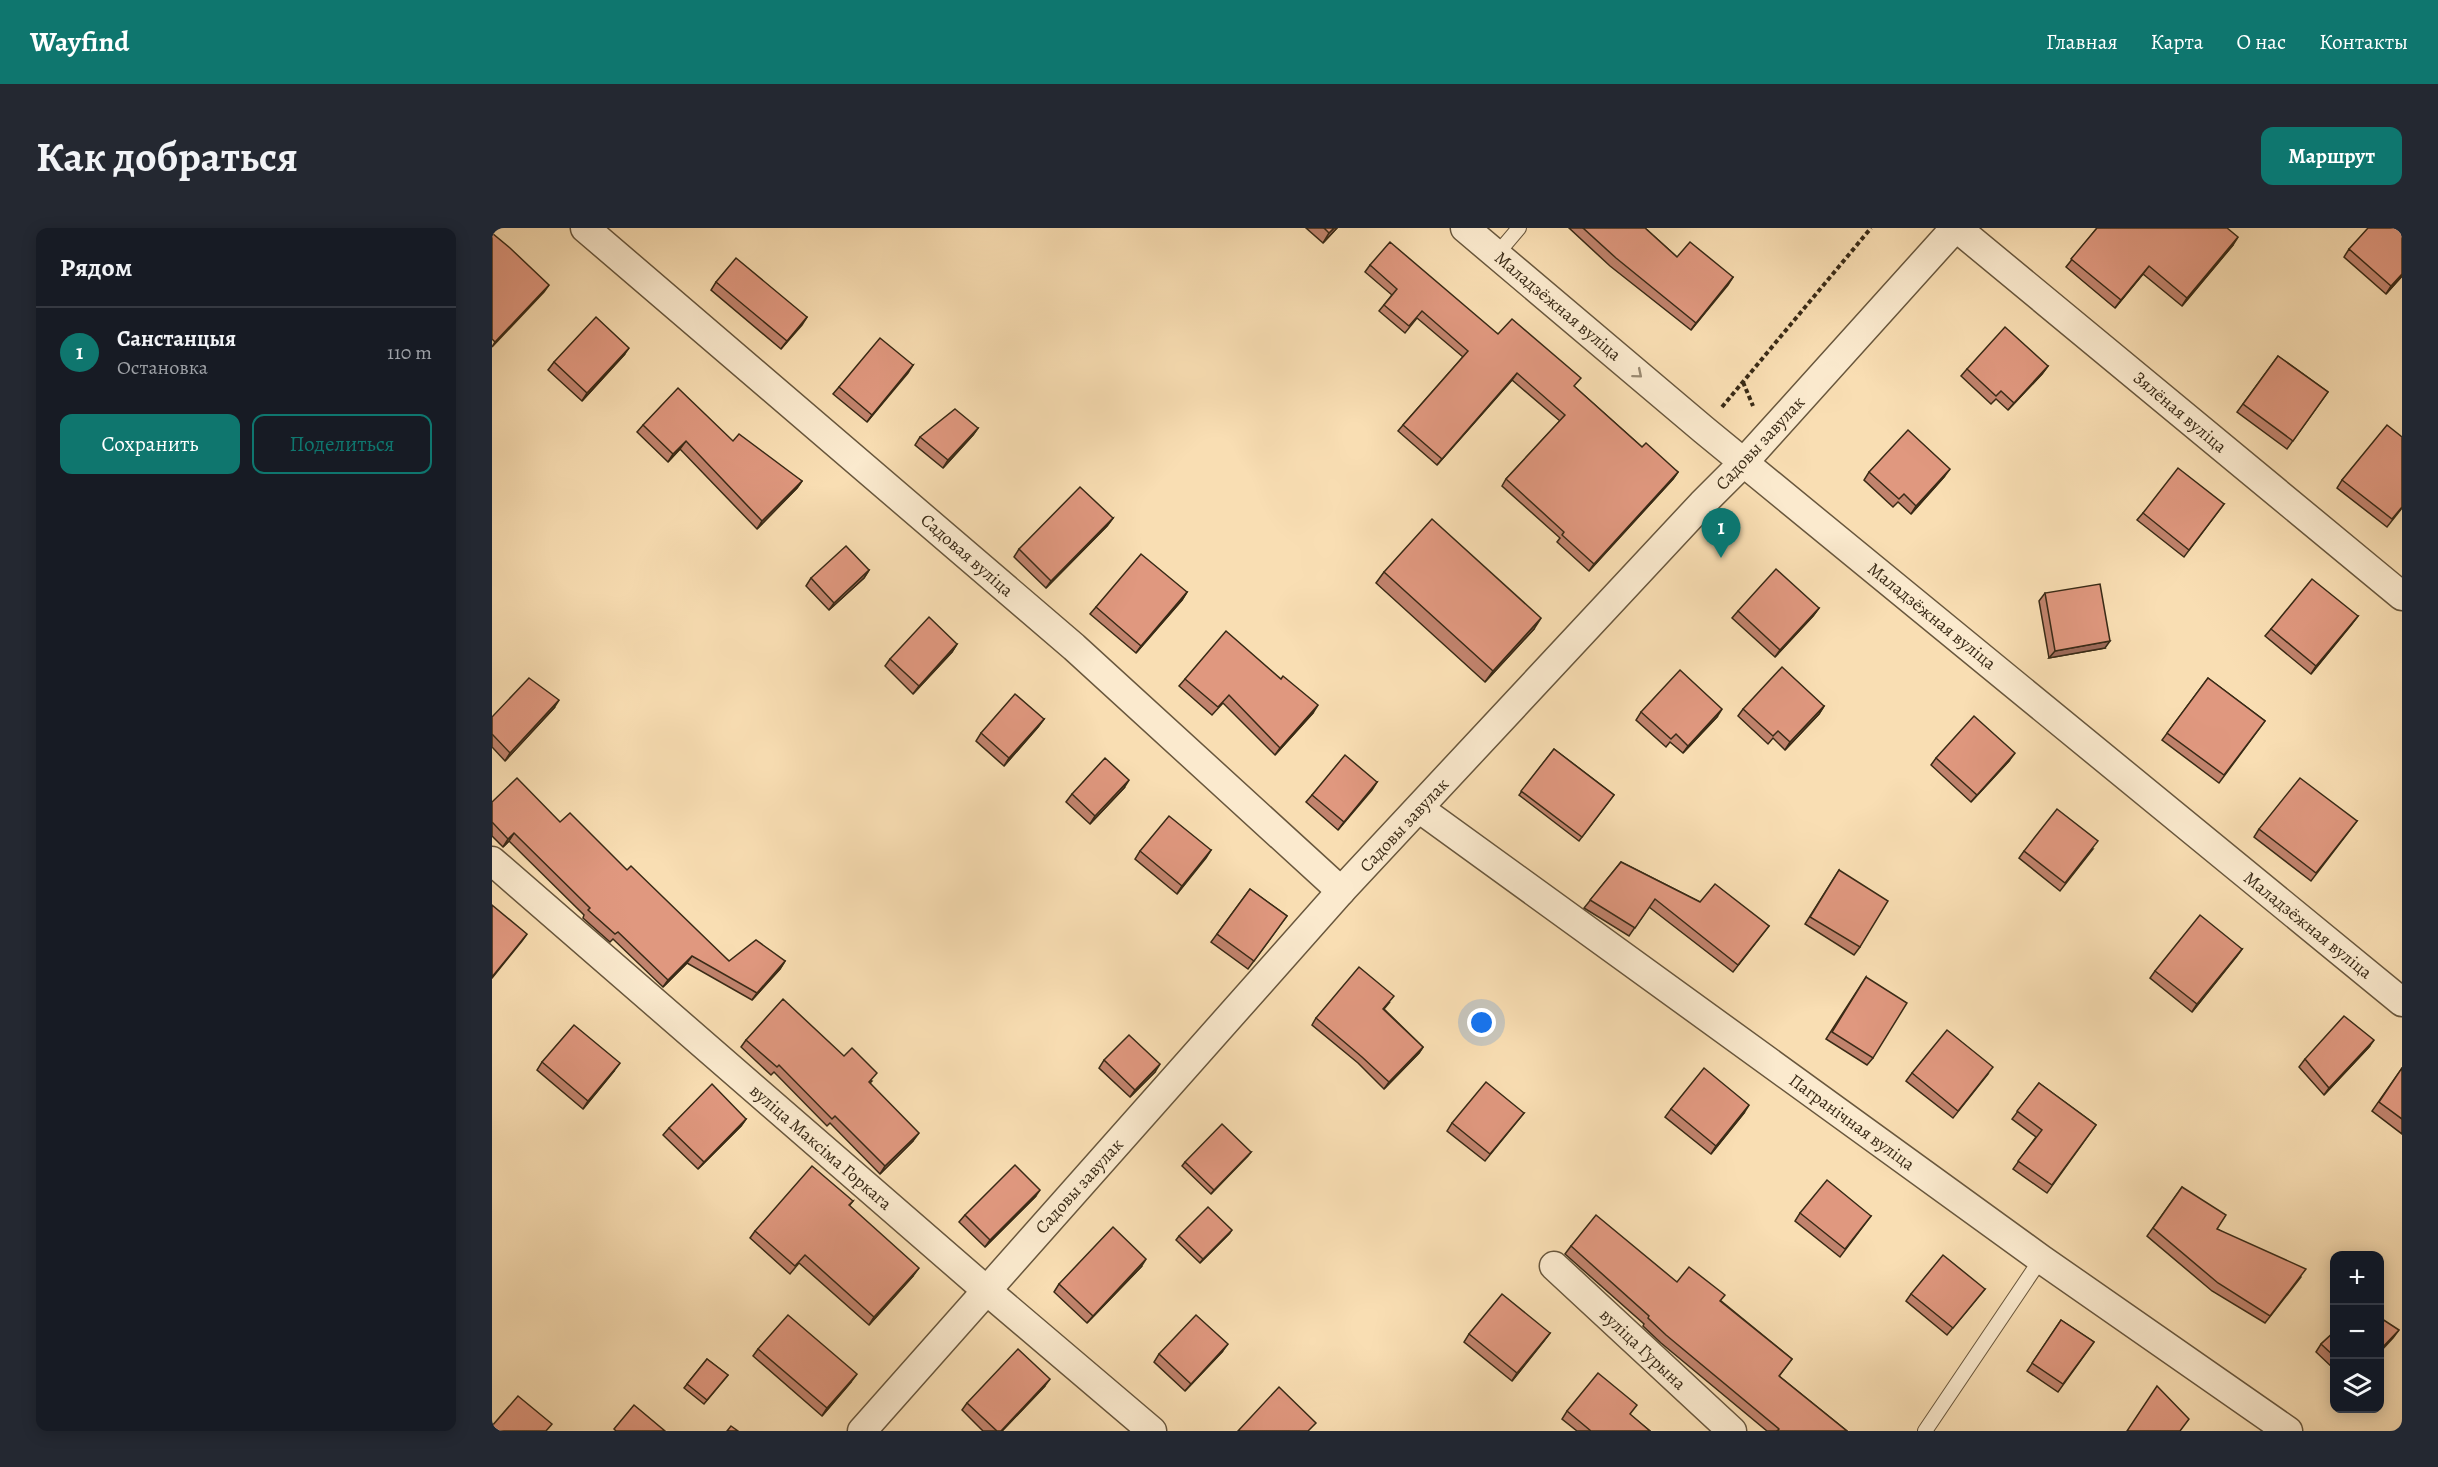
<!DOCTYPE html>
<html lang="ru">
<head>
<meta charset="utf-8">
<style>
	body { margin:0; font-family:Alegreya,serif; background:#242831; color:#f1f3f6 }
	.controls { position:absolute; right:18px; bottom:18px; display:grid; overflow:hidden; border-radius:12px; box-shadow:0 3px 15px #0003 }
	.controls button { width:54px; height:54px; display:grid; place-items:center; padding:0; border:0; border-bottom:2px solid #363941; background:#171b24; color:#f1f3f6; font:30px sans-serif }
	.you { position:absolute; left:990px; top:795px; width:21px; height:21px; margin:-15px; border:4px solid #fff; border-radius:50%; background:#1a73e8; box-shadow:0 0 0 9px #1a73e833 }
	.badge { display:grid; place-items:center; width:39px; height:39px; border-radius:50%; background:#0f766e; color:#fff; font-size:20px; font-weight:700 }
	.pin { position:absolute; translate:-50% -50px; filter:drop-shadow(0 2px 3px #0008) }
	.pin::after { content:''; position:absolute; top:32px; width:21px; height:18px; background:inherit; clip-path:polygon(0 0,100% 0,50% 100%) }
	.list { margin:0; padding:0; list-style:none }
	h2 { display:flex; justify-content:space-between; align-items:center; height:78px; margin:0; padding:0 24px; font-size:26px }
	h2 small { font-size:20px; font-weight:400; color:#9ea1a6 }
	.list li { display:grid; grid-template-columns:39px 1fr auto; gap:18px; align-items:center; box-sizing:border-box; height:90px; padding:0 24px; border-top:2px solid #363941 }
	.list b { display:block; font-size:22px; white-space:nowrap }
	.list p { margin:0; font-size:20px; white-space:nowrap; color:#9ea1a6 }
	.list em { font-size:20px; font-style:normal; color:#9ea1a6 }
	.actions { display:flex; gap:12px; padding:18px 24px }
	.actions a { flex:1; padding:14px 0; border:2px solid #0f766e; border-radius:12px; text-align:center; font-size:21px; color:#0f766e }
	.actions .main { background:#0f766e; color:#fff }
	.icon { flex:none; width:33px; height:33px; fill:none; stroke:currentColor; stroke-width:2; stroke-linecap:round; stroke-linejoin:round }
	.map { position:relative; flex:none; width:1910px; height:1203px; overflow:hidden; border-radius:12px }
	header { display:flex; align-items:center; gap:36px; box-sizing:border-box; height:84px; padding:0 30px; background:#0f766e; color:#fff }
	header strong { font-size:28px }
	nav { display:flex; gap:33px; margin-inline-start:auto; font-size:21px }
	.intro { display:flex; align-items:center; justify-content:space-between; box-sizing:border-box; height:144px; padding:0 36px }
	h1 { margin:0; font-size:42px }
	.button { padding:15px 27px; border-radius:12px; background:#0f766e; color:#fff; font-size:21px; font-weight:700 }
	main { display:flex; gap:36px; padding:0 36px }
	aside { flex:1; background:#171b24; border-radius:12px; box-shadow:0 3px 15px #0003 }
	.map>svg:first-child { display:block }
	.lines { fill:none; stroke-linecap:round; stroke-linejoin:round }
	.service-casing { stroke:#69573d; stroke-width:16 }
	.minor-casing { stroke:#69573d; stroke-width:31 }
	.path { stroke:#392a16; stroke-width:4; stroke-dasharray:4.5 3; stroke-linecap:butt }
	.service { stroke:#fbeace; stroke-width:14 }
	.minor { stroke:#fbeace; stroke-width:28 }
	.wall { fill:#c1836d; stroke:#392a16; stroke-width:1.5 }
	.shaded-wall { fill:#9d6a59; stroke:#392a16; stroke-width:1.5 }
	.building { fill:#e0987f; stroke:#392a16; stroke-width:1.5 }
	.oneway { stroke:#9a8a72 }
	.labels { text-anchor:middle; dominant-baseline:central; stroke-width:4.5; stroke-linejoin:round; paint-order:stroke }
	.street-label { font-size:18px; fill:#392a16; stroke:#fbeace }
</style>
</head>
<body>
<header>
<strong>Wayfind</strong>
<nav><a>Главная</a><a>Карта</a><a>О нас</a><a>Контакты</a></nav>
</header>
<div class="intro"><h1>Как добраться</h1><a class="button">Маршрут</a></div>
<main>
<aside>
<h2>Рядом<small></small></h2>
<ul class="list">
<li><span class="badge">1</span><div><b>Санстанцыя</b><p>Остановка</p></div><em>110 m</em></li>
</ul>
<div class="actions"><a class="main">Сохранить</a><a>Поделиться</a></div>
</aside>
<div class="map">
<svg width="1910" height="1203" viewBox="0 0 1910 1203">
	<rect width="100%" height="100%" fill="#f9deb3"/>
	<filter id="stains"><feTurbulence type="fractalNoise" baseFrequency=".00333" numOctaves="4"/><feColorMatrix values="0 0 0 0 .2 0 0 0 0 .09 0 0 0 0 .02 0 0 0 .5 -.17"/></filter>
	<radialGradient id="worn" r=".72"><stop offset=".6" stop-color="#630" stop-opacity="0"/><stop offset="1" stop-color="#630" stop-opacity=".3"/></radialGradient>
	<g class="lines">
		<defs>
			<g id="service">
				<path d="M1005 26 1027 0"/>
				<path d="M1433 1203 1549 1031"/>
			</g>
			<g id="minor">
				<path d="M93 0 582 419 849 663"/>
				<path d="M973 0 1212 202 1910 774"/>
				<path d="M1465 0 1910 368"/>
				<path d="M928 581 1549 1031 1796 1203"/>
				<path d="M0 633 494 1062 660 1203"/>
				<path d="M1062 1038 1240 1203"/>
				<path d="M370 1203 849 663 1210 276 1252 234 1463 0"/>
			</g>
		</defs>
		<!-- service casing -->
		<use href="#service" class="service-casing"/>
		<!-- minor casing -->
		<use href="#minor" class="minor-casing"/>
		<!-- path -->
		<g class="path">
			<path d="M1251 154 1261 178"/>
			<path d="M1230 179 1379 0"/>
		</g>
		<!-- service -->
		<use href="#service" class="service"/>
		<!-- minor -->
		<use href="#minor" class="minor"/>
	</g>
	<!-- wall -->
	<g class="wall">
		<path d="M814 0H845L831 15Z"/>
		<path d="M1077 0H1153L1185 29 1241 49 1199 102 1118 38Z"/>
		<path d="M1605 0H1735L1741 17 1690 78 1651 46 1623 80 1574 39Z"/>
		<path d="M1857 21 1910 48 1894 66 1852 29Z"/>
		<path d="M878 37 1006 106 1083 159 1150 219 1186 244 1181 251 1097 343 1065 314 1068 310 1010 258 1014 251 1068 193 1020 152 945 237 906 203 911 197 971 129 925 90 913 105 887 83 900 67 873 44Z"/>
		<path d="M224 54 315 89 289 121 219 62Z"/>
		<path d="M132 127 90 173 56 142 62 134Z"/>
		<path d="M1786 128 1836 164 1795 221 1745 184Z"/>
		<path d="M421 137 375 194 341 166 347 159Z"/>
		<path d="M1556 138 1550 146 1516 182 1504 171 1499 176 1469 148 1475 141Z"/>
		<path d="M151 197 241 213 310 253 305 260 265 301 188 221 176 234 145 204Z"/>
		<path d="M486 200 481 207 451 240 423 217 428 209Z"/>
		<path d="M1910 209V280L1895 299 1845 260 1850 252Z"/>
		<path d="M1377 244 1452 249 1419 286 1406 274 1401 279 1372 252Z"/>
		<path d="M1732 276 1692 329 1645 292 1651 285Z"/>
		<path d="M621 290 615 298 554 360 522 329 527 321Z"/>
		<path d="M377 342 372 350 337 382 314 358 319 350Z"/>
		<path d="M892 344 1042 401 993 454 884 355Z"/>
		<path d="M695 364 690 372 644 425 598 386 604 379Z"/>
		<path d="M1553 365 1613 420 1557 430 1547 373Z"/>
		<path d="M1327 380 1321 388 1283 429 1240 390 1246 383Z"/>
		<path d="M1866 388 1819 446 1773 408 1779 401Z"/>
		<path d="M465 416 460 424 421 466 393 438 398 431Z"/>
		<path d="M1716 450 1773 493 1727 555 1670 512Z"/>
		<path d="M693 451 821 485 783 527 731 475 720 487 687 458Z"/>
		<path d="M1332 478 1327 486 1293 522 1281 510 1276 516 1246 488 1251 481Z"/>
		<path d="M62 480 13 533 0 519V489Z"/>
		<path d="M1149 484 1225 489 1191 525 1178 514 1174 519 1144 492Z"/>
		<path d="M552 491 546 499 512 538 484 513 489 505Z"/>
		<path d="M1062 521 1122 567 1087 613 1027 567Z"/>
		<path d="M1444 530 1517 533 1479 574 1439 537Z"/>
		<path d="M885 554 846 602 814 574 820 567Z"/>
		<path d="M632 560 598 596 574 574 580 566Z"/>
		<path d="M0 574 68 594 135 642 237 733H293L288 741 260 772 195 735 171 759 121 711 118 714 91 690 92 687 17 613 11 619 0 608Z"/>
		<path d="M1865 593 1819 653 1762 609 1767 601Z"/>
		<path d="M1601 621 1568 663 1527 630 1532 623Z"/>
		<path d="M719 622 685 666 643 631 648 623Z"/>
		<path d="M1129 634 1208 674 1277 698 1241 744 1157 679 1137 708 1092 680Z"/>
		<path d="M1347 642 1368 719 1362 727 1313 696Z"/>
		<path d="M758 661 795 688 756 741 719 714Z"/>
		<path d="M1750 721 1700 784 1658 750 1663 743Z"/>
		<path d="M1374 749 1381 830 1375 837 1334 811Z"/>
		<path d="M897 775 892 781 931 819 927 825 892 861 866 835 820 797 824 790Z"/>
		<path d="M254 812 380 853 378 855 421 913 388 946 338 895 335 898 282 844 279 847 249 819Z"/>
		<path d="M1877 819 1832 867 1807 839 1813 831Z"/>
		<path d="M612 832 663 844 638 869 607 840Z"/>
		<path d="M50 834 122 843 91 881 45 842Z"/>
		<path d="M1910 840V906L1880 883Z"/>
		<path d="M1420 845 1496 846 1461 890 1414 853Z"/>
		<path d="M1547 855 1604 897 1555 965 1521 941 1544 909 1520 891Z"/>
		<path d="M1179 881 1252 885 1219 926 1173 889Z"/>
		<path d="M1032 885 993 933 955 903 960 895Z"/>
		<path d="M254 891 249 898 206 941 171 907 177 900Z"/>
		<path d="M759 924 719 966 690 938 693 934Z"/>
		<path d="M1690 959 1725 1001 1809 1049 1773 1095 1720 1063 1655 1008Z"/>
		<path d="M543 969 493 1019 467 994 473 987Z"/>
		<path d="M361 973 357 978 421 1048 377 1097 307 1035 298 1046 258 1010 263 1003Z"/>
		<path d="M1308 985 1379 988 1348 1029 1303 993Z"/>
		<path d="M737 1006 708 1035 684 1012 687 1008Z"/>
		<path d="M1079 1018 1185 1054 1229 1073 1300 1131 1287 1148 1355 1203H1275L1169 1115 1151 1098 1152 1096 1073 1026Z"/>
		<path d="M649 1039 595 1095 562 1064 567 1056Z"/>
		<path d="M1493 1061 1455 1107 1414 1073 1419 1066Z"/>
		<path d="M1569 1092 1602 1114 1566 1164 1535 1143Z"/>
		<path d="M1842 1104V1141L1824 1124 1829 1116Z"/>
		<path d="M1058 1105 1020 1153 972 1114 977 1106Z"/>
		<path d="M266 1121 359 1154 330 1188 261 1128Z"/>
		<path d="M730 1124 693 1163 662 1134 667 1126Z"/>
		<path d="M215 1131 236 1147 212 1176 192 1160Z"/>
		<path d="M552 1159 510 1203H491L470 1182 475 1175Z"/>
		<path d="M1075 1183 1138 1187 1158 1203H1085L1070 1191Z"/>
	</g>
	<!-- shaded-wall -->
	<g class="shaded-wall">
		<path d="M842 0H845L831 15 837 5Z"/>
		<path d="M1746 9 1741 17 1690 78 1695 70Z"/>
		<path d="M1657 38 1651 46 1623 80 1629 72Z"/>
		<path d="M1910 46V48L1894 66 1899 58Z"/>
		<path d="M1241 49 1236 57 1199 102 1204 95Z"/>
		<path d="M57 57 52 64 0 119 3 114Z"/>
		<path d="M315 89 310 97 289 121 295 113Z"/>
		<path d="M137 120 132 127 90 173 95 165Z"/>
		<path d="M421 137 416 145 375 194 380 187Z"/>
		<path d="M1556 138 1550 146 1516 182 1522 175Z"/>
		<path d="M1025 145 1020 152 945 237 950 231Z"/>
		<path d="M486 200 481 207 451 240 456 232Z"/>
		<path d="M194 213 188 221 176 234 181 226Z"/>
		<path d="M1458 241 1452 249 1419 286 1424 278Z"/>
		<path d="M1186 244 1181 251 1097 343 1102 336Z"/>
		<path d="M310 253 305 260 265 301 270 293Z"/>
		<path d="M621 290 615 298 554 360 559 353Z"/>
		<path d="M377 342 372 350 337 382 342 375Z"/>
		<path d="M695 364 690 372 644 425 649 418Z"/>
		<path d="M1327 380 1321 388 1283 429 1288 422Z"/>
		<path d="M1866 388 1860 396 1819 446 1824 438Z"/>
		<path d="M1049 390 1042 401 993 454 1001 443Z"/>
		<path d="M1618 413 1613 420 1557 430 1563 423Z"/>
		<path d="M465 416 460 424 421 466 427 458Z"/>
		<path d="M67 472 62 480 13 533 18 525Z"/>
		<path d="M826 477 821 485 783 527 788 520Z"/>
		<path d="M1332 478 1327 486 1293 522 1298 514Z"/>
		<path d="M1230 481 1225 489 1191 525 1196 518Z"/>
		<path d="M552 491 546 499 512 538 517 530Z"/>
		<path d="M1523 525 1517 533 1479 574 1485 567Z"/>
		<path d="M637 552 632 560 598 596 603 588Z"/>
		<path d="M885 554 880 562 846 602 852 594Z"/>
		<path d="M22 605 17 613 11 619 16 611Z"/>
		<path d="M719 622 714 630 685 666 690 658Z"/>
		<path d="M35 706 30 713 0 750V749Z"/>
		<path d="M1750 721 1745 728 1700 784 1705 776Z"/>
		<path d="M200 728 195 735 171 759 176 752Z"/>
		<path d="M293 733 288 741 260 772 265 765Z"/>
		<path d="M1882 812 1877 819 1832 867 1837 860Z"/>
		<path d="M931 819 927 825 892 861 897 854Z"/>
		<path d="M128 835 122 843 91 881 96 873Z"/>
		<path d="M668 836 663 844 638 869 643 862Z"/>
		<path d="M1257 877 1252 885 1219 926 1224 918Z"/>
		<path d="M254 891 249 898 206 941 212 934Z"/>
		<path d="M427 905 421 913 388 946 393 938Z"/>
		<path d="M759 924 756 928 719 966 722 962Z"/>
		<path d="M548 962 543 969 493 1019 498 1012Z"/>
		<path d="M740 1002 737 1006 708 1035 711 1031Z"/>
		<path d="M654 1031 649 1039 595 1095 601 1088Z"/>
		<path d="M427 1040 421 1048 377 1097 382 1089Z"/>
		<path d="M1907 1102 1901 1110 1887 1125V1123Z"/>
		<path d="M1058 1105 1052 1113 1020 1153 1025 1145Z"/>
		<path d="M736 1116 730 1124 693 1163 699 1156Z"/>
		<path d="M365 1146 359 1154 330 1188 335 1180Z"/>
		<path d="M558 1151 552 1159 510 1203H509Z"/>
	</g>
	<!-- building -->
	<g class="building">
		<path d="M832 0H842L837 5Z"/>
		<path d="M1091 0H1153L1185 29 1198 14 1241 49 1204 95 1124 30Z"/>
		<path d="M1605 0H1735L1746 9 1695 70 1657 38 1629 72 1579 31Z"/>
		<path d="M1876 0H1910V46L1899 58 1857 21Z"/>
		<path d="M0 5 18 20 57 57 3 114 0 111Z"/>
		<path d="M898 14 1006 106 1020 91 1089 150 1082 158 1150 219 1154 215 1186 244 1102 336 1070 307 1072 304 1014 251 1073 187 1025 145 950 231 911 197 976 123 930 83 917 98 892 77 905 61 878 37Z"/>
		<path d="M244 30 315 89 295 113 224 54Z"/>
		<path d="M104 89 137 120 95 165 62 134Z"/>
		<path d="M1513 99 1556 138 1522 175 1509 163 1504 168 1475 141Z"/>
		<path d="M388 110 421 137 380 187 347 159Z"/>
		<path d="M1786 128 1836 164 1801 213 1751 176Z"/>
		<path d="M186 160 241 213 247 206 310 253 270 293 194 213 181 226 151 197Z"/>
		<path d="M463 181 486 200 456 232 428 209Z"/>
		<path d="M1895 197 1910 209V279L1900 291 1850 252Z"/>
		<path d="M1416 202 1458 241 1424 278 1412 266 1407 271 1377 244Z"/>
		<path d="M1686 240 1732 276 1697 322 1651 285Z"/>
		<path d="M588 259 621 290 559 353 527 321Z"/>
		<path d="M940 291 1049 390 1001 443 892 344Z"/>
		<path d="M354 318 377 342 342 375 319 350Z"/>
		<path d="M649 326 695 364 649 418 604 379Z"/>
		<path d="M1284 341 1327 380 1288 422 1246 383Z"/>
		<path d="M1820 351 1866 388 1824 438 1779 401Z"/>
		<path d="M1608 356 1618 413 1563 423 1553 365Z"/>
		<path d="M437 389 465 416 427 458 398 431Z"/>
		<path d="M734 403 789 451 791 448 826 477 788 520 737 467 726 479 693 451Z"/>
		<path d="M1290 439 1332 478 1298 514 1286 503 1281 508 1251 481Z"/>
		<path d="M1188 442 1230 481 1196 518 1184 506 1179 511 1149 484Z"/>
		<path d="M37 450 67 472 18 525 0 506V489Z"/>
		<path d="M1716 450 1773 493 1732 547 1675 505Z"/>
		<path d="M523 466 552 491 517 530 489 505Z"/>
		<path d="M1482 488 1523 525 1485 567 1444 530Z"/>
		<path d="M1062 521 1122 567 1090 609 1029 563Z"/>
		<path d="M853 527 885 554 852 594 820 567Z"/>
		<path d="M613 530 637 552 603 588 580 566Z"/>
		<path d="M25 550 68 594 78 585 135 642 139 638 237 733 264 712 293 733 265 765 200 728 176 752 126 704 123 706 96 682 98 680 22 605 16 611 0 594V574Z"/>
		<path d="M1808 550 1865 593 1824 645 1767 601Z"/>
		<path d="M1565 581 1606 613 1573 655 1532 623Z"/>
		<path d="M677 588 719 622 690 658 648 623Z"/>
		<path d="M1129 634 1208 674 1223 656 1277 698 1246 737 1163 671 1143 700 1098 672Z"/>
		<path d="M1347 642 1396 673 1368 719 1318 689Z"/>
		<path d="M758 661 795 688 762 733 725 706Z"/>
		<path d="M0 677 35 706 0 749Z"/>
		<path d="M1708 687 1750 721 1705 776 1663 743Z"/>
		<path d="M867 739 902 768 891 781 931 819 897 854 870 829 824 790Z"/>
		<path d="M1374 749 1415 775 1381 830 1340 804Z"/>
		<path d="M291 771 352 828 360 820 385 845 377 854 427 905 393 938 343 888 340 891 287 837 285 839 254 812Z"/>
		<path d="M1852 788 1882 812 1837 860 1813 831Z"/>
		<path d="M82 797 128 835 96 873 50 834Z"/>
		<path d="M1455 802 1501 839 1466 883 1420 845Z"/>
		<path d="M637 807 668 836 643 862 612 832Z"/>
		<path d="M1212 840 1257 877 1224 918 1179 881Z"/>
		<path d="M1910 840V891L1887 874Z"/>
		<path d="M994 854 1032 885 998 926 960 895Z"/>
		<path d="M1547 855 1604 897 1560 957 1526 933 1550 902 1525 883Z"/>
		<path d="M220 856 254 891 212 934 177 900Z"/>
		<path d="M730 896 759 924 722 962 693 934Z"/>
		<path d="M523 937 548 962 498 1012 473 987Z"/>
		<path d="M320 938 361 973 357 977 427 1040 382 1089 313 1027 303 1038 263 1003Z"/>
		<path d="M1335 952 1379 988 1353 1021 1308 985Z"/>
		<path d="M1690 959 1734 987 1725 1001 1814 1041 1778 1088 1726 1055 1661 1000Z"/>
		<path d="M716 979 740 1002 711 1031 687 1008Z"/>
		<path d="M1104 987 1185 1054 1197 1039 1233 1067 1228 1073 1300 1131 1287 1148 1355 1203H1285L1287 1201 1174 1107 1156 1090 1157 1088 1079 1018Z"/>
		<path d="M621 999 654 1031 601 1088 567 1056Z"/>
		<path d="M1451 1027 1493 1061 1461 1100 1419 1066Z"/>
		<path d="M1010 1066 1058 1105 1025 1145 977 1106Z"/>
		<path d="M296 1087 365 1146 335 1180 266 1121Z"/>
		<path d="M704 1087 736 1116 699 1156 667 1126Z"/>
		<path d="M1887 1089 1907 1102 1887 1123Z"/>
		<path d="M1569 1092 1602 1114 1571 1156 1540 1135Z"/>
		<path d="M1842 1104V1128L1829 1116Z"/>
		<path d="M526 1121 558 1151 509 1203H505L475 1175Z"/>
		<path d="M215 1131 236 1147 215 1172 195 1156Z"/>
		<path d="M1106 1145 1145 1177 1138 1186 1158 1203H1099L1075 1183Z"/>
		<path d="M1665 1158 1697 1191 1688 1203H1635Z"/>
		<path d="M787 1159 824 1195 816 1203H746Z"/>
		<path d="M26 1168 60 1196 54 1203H0V1198Z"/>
		<path d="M142 1177 173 1203H124L122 1201Z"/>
		<path d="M239 1198 246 1203H235Z"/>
	</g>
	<!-- one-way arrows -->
	<defs><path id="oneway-chevron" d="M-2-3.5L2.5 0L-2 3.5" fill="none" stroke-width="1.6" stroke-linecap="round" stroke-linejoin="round" transform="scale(1.5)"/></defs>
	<use class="oneway" href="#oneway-chevron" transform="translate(1146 146) rotate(40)"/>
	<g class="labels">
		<!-- street labels -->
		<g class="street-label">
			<text transform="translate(1066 78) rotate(40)">Маладзёжная вуліца</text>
			<text transform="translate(1688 184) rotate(40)">Зялёная вуліца</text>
			<text transform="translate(1268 215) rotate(-47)">Садовы завулак</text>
			<text transform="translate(475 327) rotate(41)">Садовая вуліца</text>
			<text transform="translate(1440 388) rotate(39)">Маладзёжная вуліца</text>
			<text transform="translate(912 597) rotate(-47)">Садовы завулак</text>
			<text transform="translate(1816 697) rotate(39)">Маладзёжная вуліца</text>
			<text transform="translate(1360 894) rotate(36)">Пагранічная вуліца</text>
			<text transform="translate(329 919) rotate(41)">вуліца Максіма Горкага</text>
			<text transform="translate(587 958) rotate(-48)">Садовы завулак</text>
			<text transform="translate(1151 1121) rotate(43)">вуліца Гурына</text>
		</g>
	</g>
	<rect width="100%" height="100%" filter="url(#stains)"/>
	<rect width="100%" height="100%" fill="url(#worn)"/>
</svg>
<div class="controls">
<button>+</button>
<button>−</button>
<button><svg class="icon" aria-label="layers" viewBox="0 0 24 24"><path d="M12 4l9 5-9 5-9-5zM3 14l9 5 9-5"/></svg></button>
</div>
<div class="you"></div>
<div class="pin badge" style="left:1229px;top:330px">1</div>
</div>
</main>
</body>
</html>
